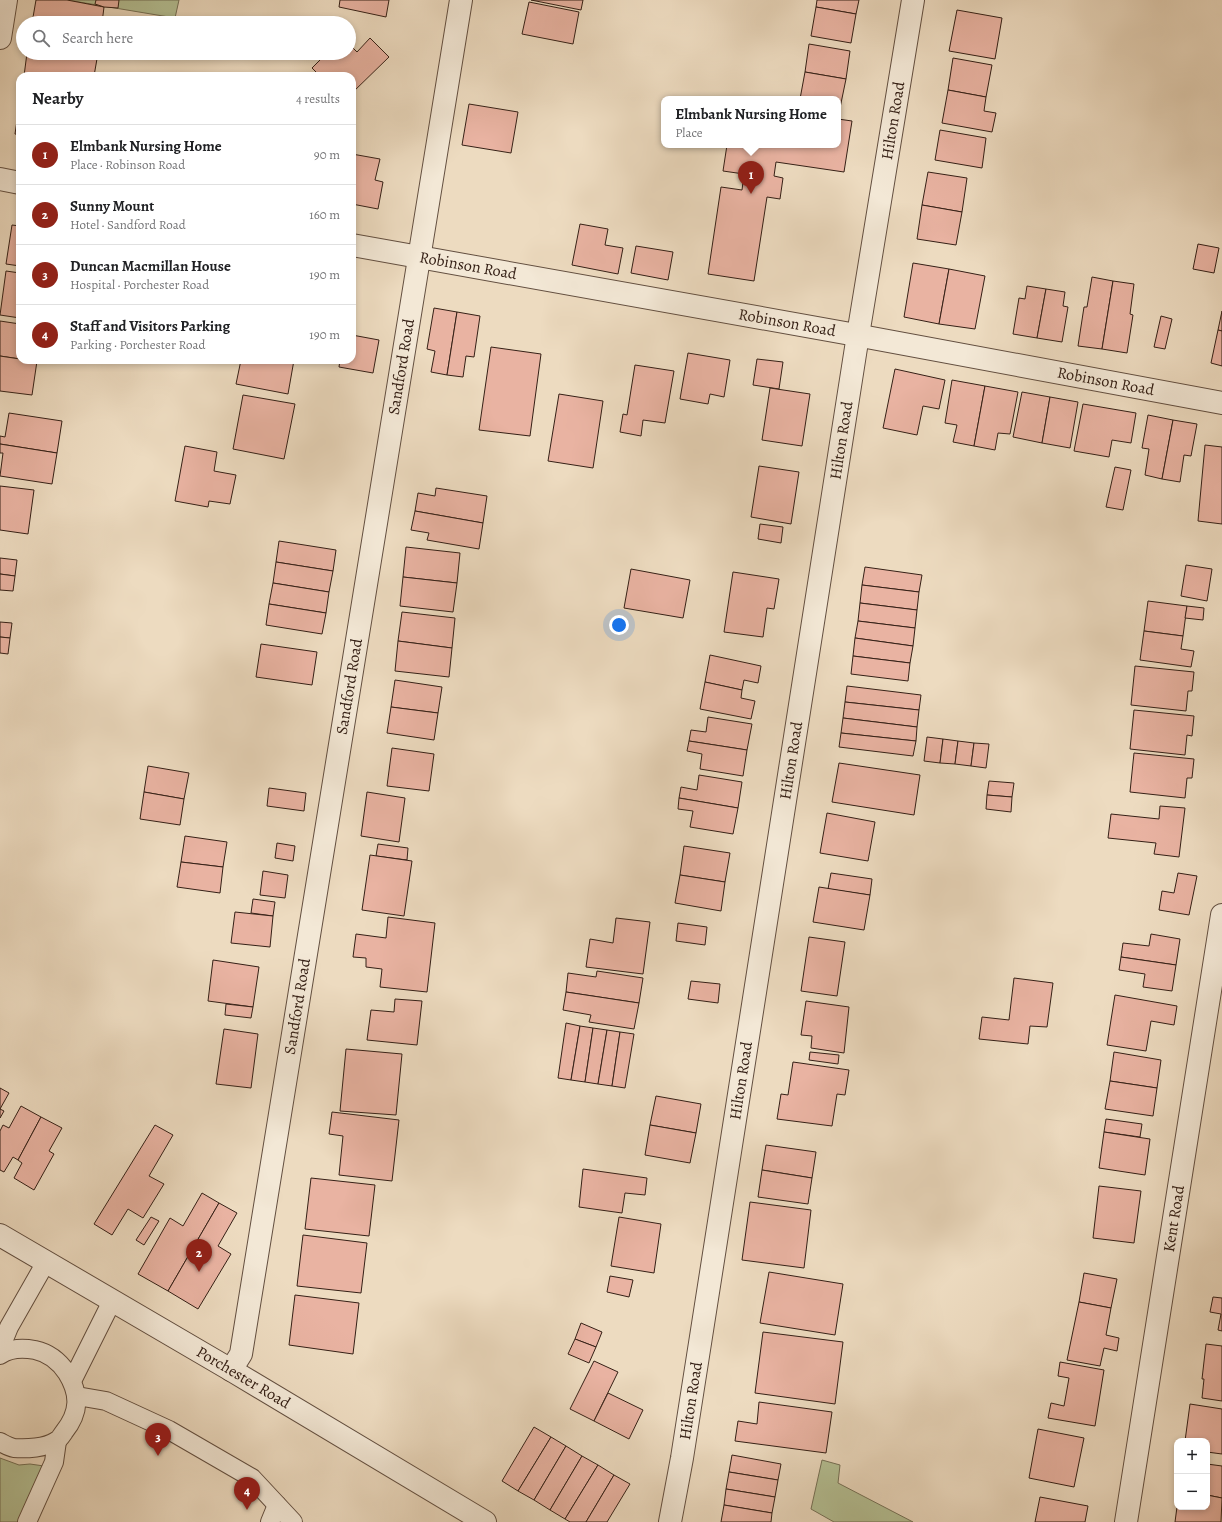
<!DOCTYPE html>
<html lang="en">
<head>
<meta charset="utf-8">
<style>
	body { margin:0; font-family:Alegreya,serif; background:#f6f6f6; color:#202124 }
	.controls { position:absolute; right:12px; bottom:12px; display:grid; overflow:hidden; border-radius:8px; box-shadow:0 2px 6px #0003 }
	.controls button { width:36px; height:36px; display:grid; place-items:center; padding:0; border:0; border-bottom:1px solid #e0e0e0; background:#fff; color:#202124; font:20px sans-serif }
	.you { position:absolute; left:619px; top:625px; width:14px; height:14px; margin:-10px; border:3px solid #fff; border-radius:50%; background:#1a73e8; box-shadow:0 0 0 6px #1a73e833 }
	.badge { display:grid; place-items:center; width:26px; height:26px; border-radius:50%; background:#8f2418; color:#fff; font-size:13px; font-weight:700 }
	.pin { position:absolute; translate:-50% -33px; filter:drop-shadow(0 1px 2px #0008) }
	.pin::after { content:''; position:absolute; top:21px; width:14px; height:12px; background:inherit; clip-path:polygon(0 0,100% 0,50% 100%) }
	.popup { position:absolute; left:661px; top:96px; width:180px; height:52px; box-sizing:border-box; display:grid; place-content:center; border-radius:8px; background:#fff; filter:drop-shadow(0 1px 3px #0005); font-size:13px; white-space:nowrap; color:#757577 }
	.popup b { font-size:15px; color:#202124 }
	.popup::after { content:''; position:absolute; left:50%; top:100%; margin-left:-8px; border:8px solid transparent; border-top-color:#fff }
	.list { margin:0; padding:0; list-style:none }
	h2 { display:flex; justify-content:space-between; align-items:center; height:52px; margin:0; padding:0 16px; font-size:17px }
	h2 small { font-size:13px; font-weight:400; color:#757577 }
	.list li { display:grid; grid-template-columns:26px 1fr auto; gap:12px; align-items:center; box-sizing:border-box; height:60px; padding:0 16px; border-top:1px solid #e0e0e0 }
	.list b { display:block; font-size:15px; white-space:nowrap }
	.list p { margin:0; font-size:13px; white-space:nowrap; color:#757577 }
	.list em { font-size:13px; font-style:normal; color:#757577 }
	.icon { flex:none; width:22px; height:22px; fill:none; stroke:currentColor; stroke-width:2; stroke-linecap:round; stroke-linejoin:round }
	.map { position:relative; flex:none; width:1222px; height:1522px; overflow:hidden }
	.search { position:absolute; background:#fff; box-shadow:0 2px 6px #0003; left:16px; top:16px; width:340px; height:44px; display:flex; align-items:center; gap:10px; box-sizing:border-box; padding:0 14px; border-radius:22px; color:#757577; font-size:15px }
	.panel { position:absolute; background:#fff; box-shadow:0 2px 6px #0003; left:16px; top:72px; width:340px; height:292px; border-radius:12px }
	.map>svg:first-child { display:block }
	.green { fill:#b5c195; stroke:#757056 }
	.building { fill:#e9b3a2; stroke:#352016 }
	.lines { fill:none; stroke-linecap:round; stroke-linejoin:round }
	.service-casing { stroke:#634f40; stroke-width:20 }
	.minor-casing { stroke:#634f40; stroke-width:24 }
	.tertiary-casing { stroke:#634f40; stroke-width:24 }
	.service { stroke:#f3e8d6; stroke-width:18 }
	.minor { stroke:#f3e8d6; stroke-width:22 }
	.tertiary { stroke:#f3e8d6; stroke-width:22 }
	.labels { text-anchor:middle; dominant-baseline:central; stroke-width:4; stroke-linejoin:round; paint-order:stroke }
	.street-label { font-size:16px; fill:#352016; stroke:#f3e8d6 }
</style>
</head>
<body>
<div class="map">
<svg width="1222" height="1522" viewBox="0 0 1222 1522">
	<rect width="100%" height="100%" fill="#eddbc0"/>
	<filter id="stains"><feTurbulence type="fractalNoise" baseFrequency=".005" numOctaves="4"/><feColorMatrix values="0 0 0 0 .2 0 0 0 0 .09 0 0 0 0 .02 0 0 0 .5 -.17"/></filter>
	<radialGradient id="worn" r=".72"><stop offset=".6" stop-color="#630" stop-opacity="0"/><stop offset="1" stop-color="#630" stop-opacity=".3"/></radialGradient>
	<!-- green -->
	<g class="green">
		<path d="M67 0H179L175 18Z"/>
		<path d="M0 1458 19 1465 30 1464 44 1466 19 1522H0Z"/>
		<path d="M822 1460 840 1465 838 1483 913 1522H834L811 1509Z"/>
	</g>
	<!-- building -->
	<g class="building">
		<path d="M36 0H67L104 7 102 23H32Z"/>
		<path d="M96 0H119L118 8 104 7 95 4Z"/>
		<path d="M340 0H389L386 17 339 7Z"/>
		<path d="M531 0H583L581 10Z"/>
		<path d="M817 0H859L856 14 816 7Z"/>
		<path d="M529 2 579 12 573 44 522 34Z"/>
		<path d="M816 7 856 14 851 43 811 36Z"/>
		<path d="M957 10 1002 18 995 59 949 51Z"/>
		<path d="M370 38 389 57 352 93V76H320L312 68 327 53H349V44L357 52Z"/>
		<path d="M809 44 850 51 846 79 805 72Z"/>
		<path d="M27 53H98L94 76H24Z"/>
		<path d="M953 58 992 65 986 97 948 90Z"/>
		<path d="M805 72 846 79 840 108H838V99H800Z"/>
		<path d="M948 90 986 97 984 111 996 113 992 132 942 123Z"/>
		<path d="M20 100V135L15 134Z"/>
		<path d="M469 104 518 112 511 153 462 145Z"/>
		<path d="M838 119 852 121 844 172 776 162 774 176 783 178 780 199 767 197 754 281 708 274 721 187 742 190 744 174 723 171 727 145H838Z"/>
		<path d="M940 130 986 138 982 168 935 160Z"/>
		<path d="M352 154 380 159 375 180 383 182 378 209 352 204Z"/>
		<path d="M928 172 967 178 962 212 922 205Z"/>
		<path d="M922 205 962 212 956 245 917 239Z"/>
		<path d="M580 224 608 229 605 245 623 248 618 274 572 265Z"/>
		<path d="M12 225 20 226V266L6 264Z"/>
		<path d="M1198 244 1219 248 1214 273 1193 269Z"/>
		<path d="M636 246 673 252 668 280 631 273Z"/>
		<path d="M913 263 949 269 939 324 904 317Z"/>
		<path d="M949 269 985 276 975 329 939 324Z"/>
		<path d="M6 271 20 273V318L0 315Z"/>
		<path d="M1092 277 1113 281 1102 349 1078 346 1084 307H1087Z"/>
		<path d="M1113 281 1134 284 1130 314 1133 315 1127 353 1102 349Z"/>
		<path d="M1027 286 1046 289 1037 338 1013 334 1019 298 1025 299Z"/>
		<path d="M1046 289 1065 292 1063 306 1068 307 1062 342 1037 338Z"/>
		<path d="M434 308 457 312 447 375 431 372 435 351 427 349Z"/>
		<path d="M1222 311V331L1218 330Z"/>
		<path d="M457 312 480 316 474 357 466 356 463 377 447 375Z"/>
		<path d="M1161 316 1172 319 1165 349 1154 347Z"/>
		<path d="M0 321 20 324V359L0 356Z"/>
		<path d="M1218 330 1222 331V366L1211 363Z"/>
		<path d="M352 335 379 340 373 373 339 367 340 360H352Z"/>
		<path d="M491 347 541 354 530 436 479 430Z"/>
		<path d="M688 353 730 360 724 397 710 394 708 404 680 399Z"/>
		<path d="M0 356 20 359V360L37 361 32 395 0 391Z"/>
		<path d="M757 359 783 362 779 389 753 385Z"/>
		<path d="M241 360H294L288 394 236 384Z"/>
		<path d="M635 365 674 371 665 423 643 420 641 436 620 432 623 414 627 415Z"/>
		<path d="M895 369 945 380 939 409 923 406 917 435 883 428Z"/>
		<path d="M952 380 985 386 974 446 953 442 957 425 945 423Z"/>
		<path d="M985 386 1018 392 1010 434 998 433 995 450 974 446Z"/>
		<path d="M770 388 810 394 802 446 762 440Z"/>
		<path d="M1022 392 1050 397 1042 443 1013 437Z"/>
		<path d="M559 394 603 401 593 468 548 461Z"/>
		<path d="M243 395 295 404 284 459 233 449Z"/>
		<path d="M1050 397 1078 402 1070 448 1042 443Z"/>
		<path d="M1083 404 1136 413 1131 443 1112 440 1109 457 1074 451Z"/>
		<path d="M9 413 62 421 57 453 0 444V436L5 437Z"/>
		<path d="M1148 415 1173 420 1162 479 1145 475 1149 449 1142 448Z"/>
		<path d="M1173 420 1197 424 1191 456 1184 455 1180 482 1162 479Z"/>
		<path d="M0 444 57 453 52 484 0 476 3 453H0Z"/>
		<path d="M1205 445 1222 447V524L1198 521Z"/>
		<path d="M185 446 217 452 214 471 236 475 230 504 209 501 208 507 175 501Z"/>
		<path d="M759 466 799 472 791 524 751 517Z"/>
		<path d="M1115 467 1131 470 1123 510 1106 507Z"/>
		<path d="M0 486 34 490 28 534 0 530Z"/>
		<path d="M436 488 487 496 483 523 415 511 418 493 435 496Z"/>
		<path d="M415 511 483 523 479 549 427 540 429 533 411 530Z"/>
		<path d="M760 524 783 527 781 543 758 539Z"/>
		<path d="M279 541 336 550 333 571 276 562Z"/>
		<path d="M406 547 460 553 457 583 403 577Z"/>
		<path d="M0 558 17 560 15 576 0 574Z"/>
		<path d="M276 562 333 571 329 592 273 583Z"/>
		<path d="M1186 565 1212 569 1207 601 1181 596Z"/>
		<path d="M865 567 922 575 919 592 862 585Z"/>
		<path d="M631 569 690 580 683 618 624 608Z"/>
		<path d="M733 572 779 579 774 609 767 608 763 637 724 632Z"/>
		<path d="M0 574 15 576 13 591 0 590Z"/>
		<path d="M403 577 457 583 453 612 400 606Z"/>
		<path d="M273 583 329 592 326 613 269 604Z"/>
		<path d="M862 585 919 592 917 610 860 603Z"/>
		<path d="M1148 601 1187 606 1183 636 1144 631Z"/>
		<path d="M860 603 917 610 915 628 858 621Z"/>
		<path d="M269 604 326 613 322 634 266 625Z"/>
		<path d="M1187 606 1204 608 1203 620 1185 618Z"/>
		<path d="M402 612 455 618 452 648 398 641Z"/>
		<path d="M858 621 915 628 913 646 855 638Z"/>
		<path d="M0 622 12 623 10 638 0 637Z"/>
		<path d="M1144 631 1183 636 1181 649 1194 651 1191 667 1140 660Z"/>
		<path d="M0 637 10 638 8 654 0 653Z"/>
		<path d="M855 638 913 646 910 663 853 656Z"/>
		<path d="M398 641 452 648 449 677 395 671Z"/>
		<path d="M261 644 317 652 312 685 256 677Z"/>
		<path d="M710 655 761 666 758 683 744 680 742 690 705 682Z"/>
		<path d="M853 656 910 663 908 681 851 674Z"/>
		<path d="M1135 666 1194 672 1192 691H1188L1186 711 1131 705Z"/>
		<path d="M395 680 442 687 438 713 391 707Z"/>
		<path d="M705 682 742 690 741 698 755 701 751 719 700 709Z"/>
		<path d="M847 686 921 695 919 710 845 702Z"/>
		<path d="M845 702 919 710 917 727 843 718Z"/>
		<path d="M391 707 438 713 434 740 387 733Z"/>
		<path d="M1134 710 1194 716 1192 736 1187 735 1185 755 1130 749Z"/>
		<path d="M708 717 752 724 747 750 689 741 691 730 706 732Z"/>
		<path d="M843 718 917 727 916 741 841 733Z"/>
		<path d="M841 733 916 741 913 756 839 747Z"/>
		<path d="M927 737 943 739 940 763 924 761Z"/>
		<path d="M943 739 958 741 955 764 940 763Z"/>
		<path d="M689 741 747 750 743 776 700 769 702 754 687 751Z"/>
		<path d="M958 741 974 743 971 766 955 764Z"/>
		<path d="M974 743 989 744 986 768 971 766Z"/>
		<path d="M392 748 434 754 429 791 387 786Z"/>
		<path d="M1134 753 1194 759 1192 778H1187L1185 798 1130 792Z"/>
		<path d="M839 763 920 775 914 815 832 802Z"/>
		<path d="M148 766 189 773 184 799 144 792Z"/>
		<path d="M699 775 742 782 738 808 679 798 681 787 697 790Z"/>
		<path d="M989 781 1014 783 1012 797 987 795Z"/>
		<path d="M269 788 306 793 304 811 267 806Z"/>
		<path d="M144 792 184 799 180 825 140 819Z"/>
		<path d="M367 792 405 798 399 842 361 836Z"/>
		<path d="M987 795 1012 797 1011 812 986 809Z"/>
		<path d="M679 798 738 808 733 834 690 827 693 811 678 809Z"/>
		<path d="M1160 806 1185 808 1179 857 1154 854 1156 843 1108 838 1111 814 1159 819Z"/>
		<path d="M827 813 875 822 868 861 820 853Z"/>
		<path d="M185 836 227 842 223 867 181 862Z"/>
		<path d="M277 843 295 846 293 861 275 858Z"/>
		<path d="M378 844 408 848 407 860 376 856Z"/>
		<path d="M684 846 730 853 725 882 680 875Z"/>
		<path d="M370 855 412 861 404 916 362 910Z"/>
		<path d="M181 862 223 867 220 893 177 887Z"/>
		<path d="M263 871 288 875 285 898 260 895Z"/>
		<path d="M831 873 872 879 870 895 828 889Z"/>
		<path d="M1178 873 1197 876 1189 915 1159 910 1162 891 1174 893Z"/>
		<path d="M680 875 725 882 721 911 675 903Z"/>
		<path d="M819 887 870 895 864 930 813 922Z"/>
		<path d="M253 899 275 902 273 916 251 913Z"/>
		<path d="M235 912 273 916 270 947 231 943Z"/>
		<path d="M388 917 435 923 427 992 380 987 382 969 366 967V958L353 957 356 934 386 938Z"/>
		<path d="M616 918 650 922 643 974 586 967 590 939 613 943Z"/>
		<path d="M678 923 707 927 705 945 676 941Z"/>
		<path d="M1151 934 1180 939 1176 965 1121 957 1123 943 1149 946Z"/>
		<path d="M809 937 845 942 837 996 801 991Z"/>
		<path d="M1121 957 1176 965 1172 991 1143 987 1145 974 1119 970Z"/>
		<path d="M213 960 259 967 253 1007 208 1001Z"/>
		<path d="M597 971 643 978 639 1003 566 992 568 973 596 977Z"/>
		<path d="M1014 978 1053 983 1047 1027 1030 1026 1028 1044 979 1039 982 1017 1009 1020Z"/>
		<path d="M691 981 720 984 718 1003 688 999Z"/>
		<path d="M566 992 639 1003 634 1029 589 1022 591 1015 563 1010Z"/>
		<path d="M1115 995 1177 1006 1174 1025 1151 1021 1146 1051 1107 1045Z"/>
		<path d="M395 999 422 1001 417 1045 367 1040 371 1010 394 1012Z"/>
		<path d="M806 1001 849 1007 844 1053 811 1048 812 1036 801 1035Z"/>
		<path d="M226 1004 253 1007 251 1018 225 1015Z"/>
		<path d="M566 1023 580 1026 571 1080 558 1078Z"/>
		<path d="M580 1026 593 1028 585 1082 571 1080Z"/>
		<path d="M593 1028 607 1030 598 1084 585 1082Z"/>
		<path d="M224 1029 258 1034 251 1088 216 1084Z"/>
		<path d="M607 1030 620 1032 612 1086 598 1084Z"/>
		<path d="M620 1032 634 1034 625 1088 612 1086Z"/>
		<path d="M346 1049 402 1054 396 1115 340 1111Z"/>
		<path d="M810 1052 839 1055 838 1064 809 1060Z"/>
		<path d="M1114 1052 1161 1060 1157 1088 1110 1081Z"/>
		<path d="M793 1062 849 1070 845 1095 837 1094 832 1126 777 1119 781 1094 788 1095Z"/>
		<path d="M1110 1081 1157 1088 1153 1116 1105 1109Z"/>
		<path d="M0 1088 9 1093 0 1109 4 1111 0 1118Z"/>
		<path d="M656 1096 701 1104 696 1133 650 1125Z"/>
		<path d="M21 1106 41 1117 18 1160 13 1157 4 1172 0 1170V1131L3 1125 9 1128Z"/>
		<path d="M332 1112 399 1120 392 1181 339 1175 343 1136 329 1134Z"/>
		<path d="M41 1117 62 1128 49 1151 54 1154 34 1190 14 1178 22 1163 18 1160Z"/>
		<path d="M1106 1119 1142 1124 1140 1137 1104 1132Z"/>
		<path d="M155 1125 173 1135 149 1176 164 1184 143 1218 128 1209 112 1235 94 1224Z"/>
		<path d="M650 1125 696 1133 690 1163 645 1155Z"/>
		<path d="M1104 1132 1150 1139 1145 1175 1099 1168Z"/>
		<path d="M766 1145 816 1152 812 1178 762 1170Z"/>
		<path d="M583 1169 647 1178 645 1195 625 1193 622 1213 579 1207Z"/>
		<path d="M762 1170 812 1178 808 1204 758 1197Z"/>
		<path d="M311 1178 375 1185 369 1236 305 1229Z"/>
		<path d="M1099 1186 1141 1191 1134 1243 1093 1238Z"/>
		<path d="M202 1193 219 1203 168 1291 138 1274 170 1218 183 1226Z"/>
		<path d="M750 1202 811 1210 804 1268 742 1260Z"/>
		<path d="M219 1203 237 1213 218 1246 231 1254 198 1309 168 1291Z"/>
		<path d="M151 1217 159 1221 144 1245 136 1240Z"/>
		<path d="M619 1217 661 1224 654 1273 611 1266Z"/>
		<path d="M303 1235 367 1243 361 1293 297 1286Z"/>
		<path d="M769 1272 843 1284 835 1335 760 1323Z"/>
		<path d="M1084 1273 1117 1279 1111 1308 1079 1302Z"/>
		<path d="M610 1276 633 1280 629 1297 607 1292Z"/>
		<path d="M295 1295 359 1303 353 1354 289 1345Z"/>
		<path d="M1213 1297 1222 1298V1331L1218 1330 1221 1314 1210 1312Z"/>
		<path d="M1079 1302 1111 1308 1106 1335 1119 1338 1117 1351 1104 1348 1100 1366 1067 1360Z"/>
		<path d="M581 1323 602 1332 596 1347 575 1339Z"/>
		<path d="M763 1332 843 1342 835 1404 755 1393Z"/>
		<path d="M575 1339 596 1347 589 1363 568 1354Z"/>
		<path d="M1206 1344 1222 1346V1401L1202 1398 1204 1379H1202Z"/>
		<path d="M594 1361 618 1372 594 1421 570 1409Z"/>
		<path d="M1060 1362 1104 1370 1095 1426 1048 1418 1051 1403 1064 1406 1069 1378 1058 1376Z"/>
		<path d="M608 1393 643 1410 629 1439 594 1421Z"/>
		<path d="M759 1402 832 1412 826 1453 735 1441 738 1421 757 1424Z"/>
		<path d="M1190 1404 1222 1409V1454L1207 1452V1441H1185Z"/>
		<path d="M534 1427 551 1437 518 1491 502 1481Z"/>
		<path d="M1038 1429 1084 1438 1074 1487 1029 1478Z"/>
		<path d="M551 1437 566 1446 534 1500 518 1491Z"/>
		<path d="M566 1446 582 1456 550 1510 534 1500Z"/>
		<path d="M732 1455 781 1464 778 1480 729 1472Z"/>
		<path d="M582 1456 598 1465 565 1519 550 1510Z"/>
		<path d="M1207 1464 1222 1466V1498L1207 1495Z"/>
		<path d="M598 1465 614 1475 586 1522H570L565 1519Z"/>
		<path d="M729 1472 778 1480 775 1497 726 1489Z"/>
		<path d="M614 1475 630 1484 607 1522H586Z"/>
		<path d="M726 1489 775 1497 772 1513 724 1505Z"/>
		<path d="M1207 1495 1222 1498 1221 1522H1175L1177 1507H1207Z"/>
		<path d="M1040 1497 1088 1506 1085 1522H1035Z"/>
		<path d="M724 1505 772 1513 771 1522H721Z"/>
	</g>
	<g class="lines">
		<defs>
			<g id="service">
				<path d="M0 1349 9 1327 46 1262"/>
				<path d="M0 1355C10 1348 24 1348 35 1350 49 1353 59 1361 67 1373 80 1394 80 1412 64 1432 62 1435 59 1440 56 1441 46 1448 26 1449 14 1448 9 1447 4 1444 0 1442"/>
				<path d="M72 1381 112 1301"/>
				<path d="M77 1396 106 1401 169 1430 252 1478 293 1522"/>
				<path d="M27 1522 54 1462 57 1441"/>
				<path d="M270 1522 277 1505"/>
			</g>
			<g id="minor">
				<path d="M0 38 6 0"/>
				<path d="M0 179 20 183"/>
				<path id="s1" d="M352 245 845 333 1222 403"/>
				<path id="s2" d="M231 1370 241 1354 461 0"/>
				<path id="s3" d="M670 1522 682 1458 858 335 913 0"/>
				<path id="s4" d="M1126 1522 1222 915"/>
			</g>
			<g id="tertiary">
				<path id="s5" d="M0 1235 231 1370 485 1522"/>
			</g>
		</defs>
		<!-- service casing -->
		<use href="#service" class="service-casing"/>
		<!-- minor casing -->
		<use href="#minor" class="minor-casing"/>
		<!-- tertiary casing -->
		<use href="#tertiary" class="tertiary-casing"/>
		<!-- service -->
		<use href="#service" class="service"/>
		<!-- minor -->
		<use href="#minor" class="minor"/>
		<!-- tertiary -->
		<use href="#tertiary" class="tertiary"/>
	</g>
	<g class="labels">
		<!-- street labels -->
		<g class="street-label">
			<text stroke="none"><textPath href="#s3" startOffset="1419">Hilton Road</textPath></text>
			<text stroke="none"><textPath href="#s1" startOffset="118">Robinson Road</textPath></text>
			<text stroke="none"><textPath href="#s1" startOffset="442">Robinson Road</textPath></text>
			<text stroke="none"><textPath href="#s2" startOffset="1019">Sandford Road</textPath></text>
			<text stroke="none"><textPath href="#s1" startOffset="766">Robinson Road</textPath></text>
			<text stroke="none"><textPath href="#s3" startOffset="1095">Hilton Road</textPath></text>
			<text stroke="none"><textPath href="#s2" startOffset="695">Sandford Road</textPath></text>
			<text stroke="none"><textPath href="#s3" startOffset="771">Hilton Road</textPath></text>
			<text stroke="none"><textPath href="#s2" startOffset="371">Sandford Road</textPath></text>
			<text stroke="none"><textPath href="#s3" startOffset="447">Hilton Road</textPath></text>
			<text stroke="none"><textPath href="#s4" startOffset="307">Kent Road</textPath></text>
			<text stroke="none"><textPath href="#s5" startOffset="282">Porchester Road</textPath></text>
			<text stroke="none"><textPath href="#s3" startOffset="123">Hilton Road</textPath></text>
		</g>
	</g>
	<rect width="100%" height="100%" filter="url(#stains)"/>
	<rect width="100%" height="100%" fill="url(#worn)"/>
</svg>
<div class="controls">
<button>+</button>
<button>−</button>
</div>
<div class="you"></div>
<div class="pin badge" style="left:751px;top:194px">1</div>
<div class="popup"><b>Elmbank Nursing Home</b>Place</div>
<div class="pin badge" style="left:199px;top:1272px">2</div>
<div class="pin badge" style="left:158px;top:1456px">3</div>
<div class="pin badge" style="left:247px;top:1510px">4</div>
<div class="search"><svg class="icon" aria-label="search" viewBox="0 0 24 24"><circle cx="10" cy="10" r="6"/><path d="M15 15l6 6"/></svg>Search here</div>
<section class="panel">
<h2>Nearby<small>4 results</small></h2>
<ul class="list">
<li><span class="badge">1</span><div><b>Elmbank Nursing Home</b><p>Place · Robinson Road</p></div><em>90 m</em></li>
<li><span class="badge">2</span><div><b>Sunny Mount</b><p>Hotel · Sandford Road</p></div><em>160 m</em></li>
<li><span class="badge">3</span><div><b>Duncan Macmillan House</b><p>Hospital · Porchester Road</p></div><em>190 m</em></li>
<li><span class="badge">4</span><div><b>Staff and Visitors Parking</b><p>Parking · Porchester Road</p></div><em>190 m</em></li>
</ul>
</section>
</div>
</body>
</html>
